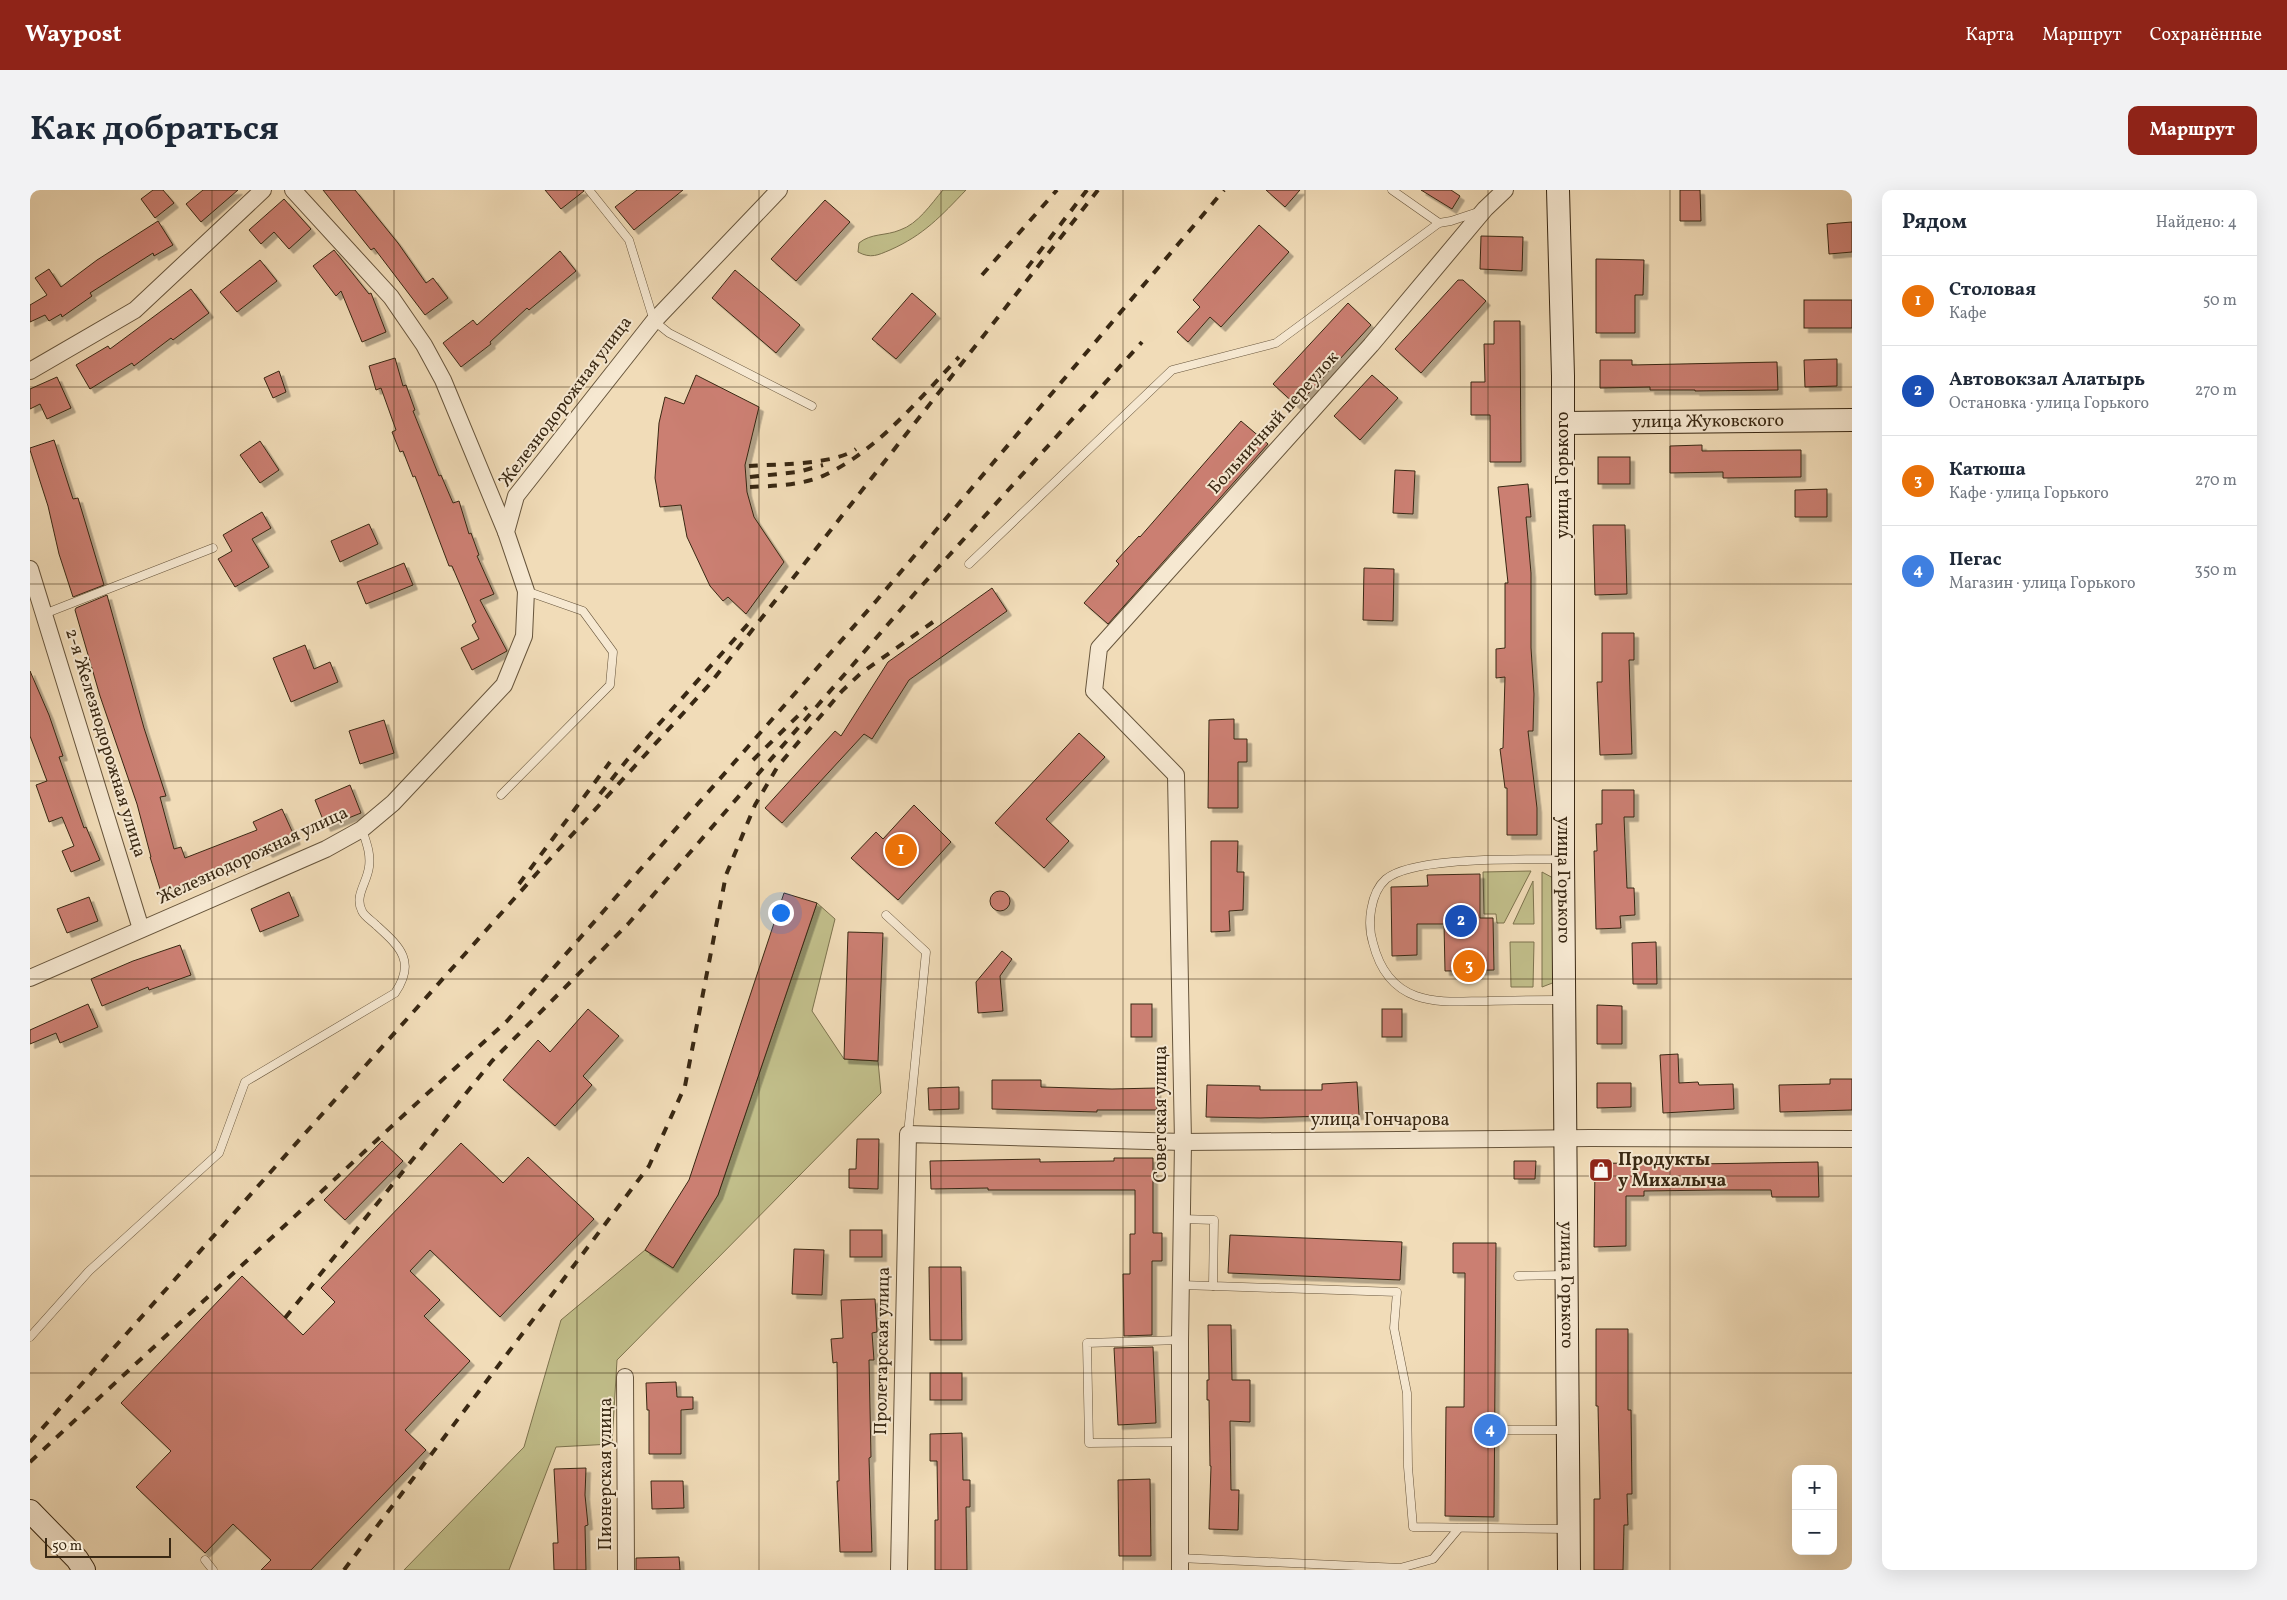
<!DOCTYPE html>
<html lang="ru">
<head>
<meta charset="utf-8">
<style>
	body { margin:0; font-family:Vollkorn,serif; background:#f2f2f3; color:#1f2937 }
	.controls { position:absolute; right:15px; bottom:15px; display:grid; overflow:hidden; border-radius:10px; box-shadow:0 5px 20px #0002 }
	.controls button { width:45px; height:45px; display:grid; place-items:center; padding:0; border:0; border-bottom:1px solid #e0e1e3; background:#fff; color:#1f2937; font:25px sans-serif }
	.scale { position:absolute; left:15px; bottom:12px; width:126px; box-sizing:border-box; padding-left:5px; border:2px solid #392813; border-top:0; font-size:14px; line-height:18px; white-space:nowrap; color:#392813; -webkit-text-stroke:4px #f6e8d1; paint-order:stroke }
	.you { position:absolute; left:750px; top:722px; width:18px; height:18px; margin:-12px; border:4px solid #fff; border-radius:50%; background:#1a73e8; box-shadow:0 0 0 8px #1a73e833 }
	.badge { display:grid; place-items:center; width:32px; height:32px; border-radius:50%; background:#8f2418; color:#fff; font-size:16px; font-weight:700 }
	.pin { position:absolute; translate:-50% -50%; border:2px solid #fff; box-shadow:0 1px 5px #0006 }
	.list { margin:0; padding:0; list-style:none }
	h2 { display:flex; justify-content:space-between; align-items:center; height:65px; margin:0; padding:0 20px; font-size:21px }
	h2 small { font-size:16px; font-weight:400; color:#747a83 }
	.list li { display:grid; grid-template-columns:32px 1fr auto; gap:15px; align-items:center; box-sizing:border-box; height:90px; padding:0 20px; border-top:1px solid #e0e1e3 }
	.list b { display:block; font-size:19px; white-space:nowrap }
	.list p { margin:0; font-size:16px; white-space:nowrap; color:#747a83 }
	.list em { font-size:16px; font-style:normal; color:#747a83 }
	.map { position:relative; flex:none; width:1822px; height:1380px; overflow:hidden; border-radius:10px }
	header { display:flex; align-items:center; gap:30px; box-sizing:border-box; height:70px; padding:0 25px; background:#8f2418; color:#fff }
	header strong { font-size:24px }
	nav { display:flex; gap:28px; margin-inline-start:auto; font-size:18px }
	.intro { display:flex; align-items:center; justify-content:space-between; box-sizing:border-box; height:120px; padding:0 30px }
	h1 { margin:0; font-size:35px }
	.button { padding:12px 22px; border-radius:10px; background:#8f2418; color:#fff; font-size:18px; font-weight:700 }
	main { display:flex; gap:30px; padding:0 30px }
	aside { flex:1; background:#fff; border-radius:10px; box-shadow:0 5px 20px #0002 }
	.map>svg:first-child { display:block }
	.green { fill:#c1be8a; stroke:#7d734e }
	.building { fill:#cb7f72; stroke:#392813; filter:url(#shadow) }
	.lines { fill:none; stroke-linecap:round; stroke-linejoin:round }
	.lane-casing { stroke:#67553c; stroke-width:9 }
	.street-casing { stroke:#67553c; stroke-width:18 }
	.secondary-casing { stroke:#392813; stroke-width:24 }
	.lane { stroke:#f6e8d1; stroke-width:8 }
	.street { stroke:#f6e8d1; stroke-width:16 }
	.secondary { stroke:#f6e8d1; stroke-width:22 }
	.rail { stroke:#392813; stroke-width:4; stroke-dasharray:9 9; stroke-linecap:butt }
	.grid { fill:none; stroke:#392813; stroke-width:1; stroke-opacity:0.55 }
	.labels { text-anchor:middle; dominant-baseline:central; stroke-width:4; stroke-linejoin:round; paint-order:stroke }
	.street-label { font-size:18px; fill:#392813; stroke:#f6e8d1 }
	.poi-label { font-size:18px; font-weight:bold; fill:#392813; stroke:#f6e8d1; text-anchor:start }
</style>
</head>
<body>
<header>
<strong>Waypost</strong>
<nav><a>Карта</a><a>Маршрут</a><a>Сохранённые</a></nav>
</header>
<div class="intro"><h1>Как добраться</h1><a class="button">Маршрут</a></div>
<main>
<div class="map">
<svg width="1822" height="1380" viewBox="0 0 1822 1380">
	<defs>
		<filter id="shadow"><feDropShadow dx="4.5" dy="4.5" stdDeviation="0" flood-color="#0004"/></filter>
	</defs>
	<rect width="100%" height="100%" fill="#f1dcb8"/>
	<filter id="stains"><feTurbulence type="fractalNoise" baseFrequency=".004" numOctaves="4"/><feColorMatrix values="0 0 0 0 .2 0 0 0 0 .09 0 0 0 0 .02 0 0 0 .5 -.17"/></filter>
	<radialGradient id="worn" r=".72"><stop offset=".6" stop-color="#630" stop-opacity="0"/><stop offset="1" stop-color="#630" stop-opacity=".3"/></radialGradient>
	<!-- green -->
	<g class="green">
		<path d="M913 0H936C911 26 894 45 860 60 848 65 841 69 828 62L829 53C841 43 856 46 870 40 888 34 901 14 913 0Z"/>
		<path d="M1501 681 1474 733H1467L1466 724H1454L1453 682Z"/>
		<path d="M1512 682 1525 689V792L1512 797Z"/>
		<path d="M1503 691 1504 734H1483Z"/>
		<path d="M787 713 805 729 782 821 814 869 848 871 851 903 587 1170 582 1254 526 1257 479 1380H374L494 1257 531 1130 615 1060 643 1078 688 1005Z"/>
		<path d="M1480 752H1504L1503 797H1481Z"/>
	</g>
	<!-- building -->
	<g class="building">
		<path d="M123 0H133L144 13 125 28 111 9Z"/>
		<path d="M173 0H208L171 32 156 14Z"/>
		<path d="M293 0H325L368 53 396 93 403 88 418 108 395 125 344 58 341 60Z"/>
		<path d="M515 0H553L554 1 531 19Z"/>
		<path d="M607 0H653L604 40 585 17Z"/>
		<path d="M1236 0H1270L1255 17Z"/>
		<path d="M1391 0H1421L1430 6 1422 19Z"/>
		<path d="M1650 0H1670L1671 31H1650Z"/>
		<path d="M254 9 281 39 259 59 244 42 231 54 219 40Z"/>
		<path d="M795 10 820 32 766 91 741 69Z"/>
		<path d="M128 31 143 55 124 66 123 63 60 103 62 106 32 127 31 124 19 131 15 125 0 132V115L17 105 5 88 19 79 31 97 67 70Z"/>
		<path d="M1822 32V62L1799 64 1797 34Z"/>
		<path d="M1229 35 1259 62 1191 137 1180 127 1158 152 1147 142 1170 117 1163 110Z"/>
		<path d="M1451 46 1493 47 1492 81 1450 79Z"/>
		<path d="M304 60 339 104 341 103 356 142 332 152 311 101 306 106 283 76Z"/>
		<path d="M530 61 546 81 499 120 497 118 460 152 461 154 431 177 413 153 443 130 447 135Z"/>
		<path d="M1566 69 1614 70 1613 105H1605V143H1566Z"/>
		<path d="M230 70 247 91 207 122 190 102Z"/>
		<path d="M705 80 770 135 746 163 682 108Z"/>
		<path d="M1428 90H1433L1456 111 1391 183 1365 159Z"/>
		<path d="M161 99 179 123 143 150 141 148 104 176 102 173 60 199 46 175 78 156 80 159Z"/>
		<path d="M882 103 906 124 866 169 842 149Z"/>
		<rect x="1774" y="110" width="48" height="28"/>
		<path d="M1318 113 1341 135 1267 216 1243 194Z"/>
		<path d="M1464 131H1490L1491 272H1460V225H1441V192H1455L1454 154H1464Z"/>
		<path d="M365 168 373 196 376 195 385 220 383 221 409 286 411 285 423 313 429 311 439 344 441 343 449 365 447 366 464 404 450 410 477 461 442 480 431 458 449 449 442 435 446 432 422 376H419L385 286 383 287 373 261 370 262 362 242 366 240 351 198 346 200 339 176Z"/>
		<path d="M1807 169V196L1775 197 1774 170Z"/>
		<path d="M1570 170H1602V175L1747 172 1748 200 1665 201V200H1620V197L1570 198Z"/>
		<path d="M249 181 256 202 243 208 234 188Z"/>
		<path d="M666 185 729 217 715 275 717 302 724 327 754 372 716 424 698 407 693 411 680 396 657 347 651 315 630 317 625 288 629 233 635 207 654 214Z"/>
		<path d="M1342 185 1368 208 1330 250 1304 226Z"/>
		<path d="M27 187 41 218 17 229 10 214 0 219V199Z"/>
		<path d="M1211 231 1238 254 1078 434 1054 413 1089 374 1086 371 1109 346 1110 347Z"/>
		<path d="M24 250 43 309 48 308 74 395 43 407 29 364 18 316 0 260V258Z"/>
		<path d="M230 251 249 280 230 293 210 265Z"/>
		<path d="M1672 255V261L1771 260V287L1693 288V282L1640 283V256Z"/>
		<rect x="1568" y="267" width="32" height="27"/>
		<path d="M1365 280 1385 281 1383 324 1363 323Z"/>
		<path d="M1498 294 1501 327H1496L1501 383V458L1504 504 1503 541H1498L1507 618V645H1477V598H1475L1470 559 1473 558 1475 487 1466 488V459L1475 458V393H1478L1468 297Z"/>
		<path d="M1797 299V327H1765V300Z"/>
		<path d="M232 322 241 338 222 349 239 377 205 397 188 369 202 361 193 345Z"/>
		<path d="M339 334 348 354 310 372 301 351Z"/>
		<path d="M1563 335H1595L1597 404 1565 405Z"/>
		<path d="M374 373 383 395 336 414 327 392Z"/>
		<path d="M1334 378 1364 379 1363 431 1333 430Z"/>
		<path d="M962 398 977 421 879 490 842 549 834 544 752 633 735 618 805 541 811 546 858 472Z"/>
		<path d="M77 405 114 538 136 606 130 607 144 659 151 657 155 668 227 640 223 632 252 619 266 650 238 663 236 660 162 689 163 691 131 702 120 667H121L107 614 70 506 45 420 46 418Z"/>
		<path d="M1572 443H1604V470H1599L1602 564 1570 565 1567 492H1572Z"/>
		<path d="M275 455 284 479 300 472 308 492 261 512 243 468Z"/>
		<path d="M0 481 19 525 33 566 29 567 54 638 56 637 70 670 41 682 32 661 44 656 32 627 19 632 6 595 17 591 0 546Z"/>
		<path d="M1204 529V549H1217V572H1208V618H1178L1179 530Z"/>
		<path d="M354 530 364 563 330 574 319 541Z"/>
		<path d="M1049 543 1075 567 1016 629 1039 651 1014 678 965 633Z"/>
		<path d="M320 595 331 623 296 637 285 610Z"/>
		<path d="M1572 600H1604V627H1594L1597 698H1604L1605 725 1590 726 1591 738 1566 739 1564 661H1567L1566 634H1572Z"/>
		<path d="M884 615 921 652 868 710 821 668 846 642 853 649Z"/>
		<path d="M1181 651H1208L1207 682H1214L1213 720 1199 721 1200 741 1181 742Z"/>
		<path d="M1450 684V728H1463L1464 780 1415 781 1414 734H1387V765L1362 766 1361 697 1398 696 1397 685Z"/>
		<circle cx="970" cy="711" r="10"/>
		<path d="M259 702 269 726 230 742 221 719Z"/>
		<path d="M754 703 787 713 688 1005 643 1078 615 1060 659 990Z"/>
		<path d="M59 707 68 731 37 743 27 719Z"/>
		<path d="M818 742 853 743 848 871 814 869Z"/>
		<path d="M1626 752 1627 794H1603L1602 753Z"/>
		<path d="M150 755 161 785 119 800 118 797 72 816 61 789 103 771Z"/>
		<path d="M972 761 982 769 970 786 973 821 948 823 946 792Z"/>
		<path d="M58 814 68 837 30 853 26 843 0 854V840Z"/>
		<rect x="1101" y="814" width="21" height="33"/>
		<path d="M1567 815 1592 816V854H1567Z"/>
		<path d="M558 819 589 846 553 886 562 895 525 936 473 890 508 850 520 862Z"/>
		<rect x="1352" y="819" width="20" height="28"/>
		<path d="M1648 864 1649 893 1668 892 1669 895 1703 894 1704 919 1633 923 1630 865Z"/>
		<path d="M1800 889H1822V920L1750 922 1749 895 1800 894Z"/>
		<path d="M962 890H1011V897L1082 899 1126 898 1127 920H1067V922L962 919Z"/>
		<path d="M1327 892 1329 925 1230 928 1176 927 1177 895 1230 896V900H1292V894Z"/>
		<path d="M1567 893H1601V917L1567 918Z"/>
		<path d="M929 897V919L899 920 898 898Z"/>
		<path d="M827 949H849L848 999 819 998V979H826Z"/>
		<path d="M352 951 373 971 315 1030 294 1010Z"/>
		<path d="M431 953 473 993 498 967 564 1029 470 1127 400 1060 380 1081 410 1110 394 1126 440 1171 375 1240 396 1260 281 1380H231L241 1370 203 1334 175 1363 106 1297 141 1261 91 1213 212 1086 273 1145 305 1112 291 1098Z"/>
		<path d="M1084 968H1123V1043H1132V1071H1122V1145L1094 1146 1093 1084H1100V1044H1105V1000H958V998L901 999 900 971 1010 969V972L1084 971Z"/>
		<path d="M1484 971H1506L1505 989H1484Z"/>
		<path d="M1788 972 1789 1007H1742L1741 1000H1687L1614 1001V1006H1596V1056L1564 1057 1565 973 1666 974Z"/>
		<rect x="820" y="1040" width="32" height="27"/>
		<path d="M1200 1045 1372 1052 1370 1090 1198 1083Z"/>
		<path d="M1423 1053H1466L1464 1327 1415 1326 1416 1217H1434L1435 1083H1423Z"/>
		<path d="M764 1059 794 1060 792 1105 762 1104Z"/>
		<path d="M899 1077H931L932 1150H900Z"/>
		<path d="M845 1109 847 1142 842 1143 844 1170H839L841 1267 839 1268 842 1362H810L807 1291H809L807 1172 803 1173 801 1149 813 1148 811 1110Z"/>
		<path d="M1178 1135H1201L1202 1190H1220V1232L1200 1231 1201 1300H1209L1208 1340 1179 1339 1181 1276H1180L1179 1210H1177V1190H1179Z"/>
		<path d="M1566 1139H1598V1220H1601L1602 1304H1597L1598 1335H1594L1593 1380H1564V1309H1570L1568 1216H1566Z"/>
		<path d="M1123 1157 1126 1233 1088 1235 1084 1158Z"/>
		<rect x="900" y="1183" width="32" height="27"/>
		<path d="M646 1192 647 1207H663V1219L651 1220V1264H619V1220H617L616 1193Z"/>
		<path d="M932 1243 933 1290H940V1317H936L937 1380H905V1330H908L907 1271H900V1244Z"/>
		<path d="M556 1278 555 1305 558 1335 555 1336 556 1380H524L523 1353H528L524 1279Z"/>
		<path d="M1120 1289 1121 1366H1089L1088 1290Z"/>
		<path d="M621 1291H653L654 1318 622 1319Z"/>
		<path d="M649 1367 650 1380H606V1368Z"/>
	</g>
	<g class="lines">
		<defs>
			<g id="lane">
				<path d="M559 0 599 50 624 131 639 143 782 216"/>
				<path d="M1362 0 1409 33"/>
				<path d="M939 374 1142 180 1246 153 1409 33 1421 31 1448 22"/>
				<path d="M14 424 183 358"/>
				<path d="M471 605 580 495 583 462 553 421 496 401"/>
				<path d="M1531 669C1492 670 1384 666 1356 689 1340 703 1337 734 1343 753 1349 777 1361 797 1386 806 1409 814 1433 811 1457 811 1483 810 1508 810 1533 810"/>
				<path d="M856 725 896 762 878 944"/>
				<path d="M1152 1029 1184 1030 1183 1096 1367 1102 1364 1138 1377 1203 1378 1277 1383 1337 1537 1339"/>
				<path d="M1488 1086 1535 1085"/>
				<path d="M1150 1095 1183 1096"/>
				<path d="M0 1147 59 1081 189 963 215 892 365 803C387 771 369 756 346 735 342 731 334 726 332 721 324 706 337 693 339 677 341 663 336 652 332 639"/>
				<path d="M1476 1240H1536"/>
				<path d="M1149 1252 1059 1253 1057 1153 1150 1150"/>
				<path d="M1149 1368 1370 1378 1403 1369 1429 1338"/>
				<path d="M175 1370 183 1380"/>
			</g>
			<g id="street">
				<path d="M263 0 361 107 394 155 413 190 476 342"/>
				<path d="M0 181 105 120 233 0"/>
				<path d="M0 379 111 739"/>
				<path d="M0 788 296 659 332 639 363 613 474 495 494 446 496 401 476 342 486 306 624 131 749 0"/>
				<path d="M595 1187 596 1380"/>
				<path d="M869 1380 878 944 1153 952 1560 948 1822 949"/>
				<path d="M1150 1380V1150L1153 952 1146 585 1064 501 1069 458 1341 155 1455 19 1475 0"/>
			</g>
			<g id="secondary">
				<path id="s1" d="M1528 0 1533 186V669L1539 1380"/>
				<path id="s2" d="M1533 233 1822 230"/>
				<path d="M0 1321 47 1369 54 1380"/>
			</g>
		</defs>
		<!-- lane casing -->
		<use href="#lane" class="lane-casing"/>
		<!-- street casing -->
		<use href="#street" class="street-casing"/>
		<!-- secondary casing -->
		<use href="#secondary" class="secondary-casing"/>
		<!-- lane -->
		<use href="#lane" class="lane"/>
		<!-- street -->
		<use href="#street" class="street"/>
		<!-- secondary -->
		<use href="#secondary" class="secondary"/>
		<!-- rail -->
		<g class="rail">
			<path d="M997 78 1057 0"/>
			<path d="M952 85 1027 0"/>
			<path d="M719 276C747 274 804 275 826 259"/>
			<path d="M720 287 768 282 793 275"/>
			<path d="M720 297C743 296 774 295 795 285 848 260 889 209 929 167"/>
			<path d="M723 570 777 517"/>
			<path d="M570 604 597 570 718 434"/>
			<path d="M489 694 580 572"/>
			<path d="M255 1128 462 871 598 734 886 402 1112 152"/>
			<path d="M0 1252 508 682 679 495 1068 0"/>
			<path d="M0 1272 376 923 477 831 847 410 1194 0"/>
			<path d="M314 1380 619 976 655 896 696 685 725 615 748 576 812 501 830 484 903 432"/>
		</g>
	</g>
	<!-- grid -->
	<path class="grid" d="M182 0V1380M364 0V1380M547 0V1380M729 0V1380M911 0V1380M1093 0V1380M1275 0V1380M1458 0V1380M1640 0V1380M0 197H1822M0 394H1822M0 591H1822M0 789H1822M0 986H1822M0 1183H1822"/>
	<!-- icons -->
	<defs>
		<symbol id="shop-square" viewBox="-11 -11 22 22"><rect x="-9" y="-9" width="18" height="18" rx="4" fill="#8f2418" stroke="#f6e8d1"/><path d="M-5-2.5h2.3a2.7 3.5 0 0 1 5.4 0H5L5.5 6h-11ZM-1.5-2.5h3a1.5 2.3 0 0 0-3 0Z" fill="#fff"/></symbol>
	</defs>
	<g fill-rule="evenodd">
		<use href="#shop-square" x="1557" y="966" width="28" height="28"/>
	</g>
	<g class="labels">
		<!-- street labels -->
		<g class="street-label">
			<text transform="translate(536 212) rotate(-53)">Железнодорожная улица</text>
			<text stroke="none"><textPath href="#s2" startOffset="145">улица Жуковского</textPath></text>
			<text transform="translate(1244 233) rotate(-48)">Больничный переулок</text>
			<text transform="translate(1533 285) rotate(-90)">улица Горького</text>
			<text transform="translate(75 553) rotate(73)">2-я Железнодорожная улица</text>
			<text transform="translate(223 666) rotate(-25)">Железнодорожная улица</text>
			<text stroke="none"><textPath href="#s1" startOffset="690">улица Горького</textPath></text>
			<text transform="translate(1131 924) rotate(-90)">Советская улица</text>
			<text x="1350" y="930">улица Гончарова</text>
			<text stroke="none"><textPath href="#s1" startOffset="1095">улица Горького</textPath></text>
			<text transform="translate(853 1161) rotate(-89)">Пролетарская улица</text>
			<text transform="translate(576 1284) rotate(-90)">Пионерская улица</text>
		</g>
		<!-- poi labels -->
		<g class="poi-label">
			<text x="1588" y="970">Продукты<tspan x="1588" dy="21">у Михалыча</tspan></text>
		</g>
	</g>
	<rect width="100%" height="100%" filter="url(#stains)"/>
	<rect width="100%" height="100%" fill="url(#worn)"/>
</svg>
<div class="controls">
<button>+</button>
<button>−</button>
</div>
<div class="scale">50 m</div>
<div class="you"></div>
<div class="pin badge" style="left:871px;top:660px;background:#e8710a">1</div>
<div class="pin badge" style="left:1431px;top:731px;background:#1a4fb4">2</div>
<div class="pin badge" style="left:1439px;top:776px;background:#e8710a">3</div>
<div class="pin badge" style="left:1460px;top:1240px;background:#3f7fe0">4</div>
</div>
<aside>
<h2>Рядом<small>Найдено: 4</small></h2>
<ul class="list">
<li><span class="badge" style="background:#e8710a">1</span><div><b>Столовая</b><p>Кафе</p></div><em>50 m</em></li>
<li><span class="badge" style="background:#1a4fb4">2</span><div><b>Автовокзал Алатырь</b><p>Остановка · улица Горького</p></div><em>270 m</em></li>
<li><span class="badge" style="background:#e8710a">3</span><div><b>Катюша</b><p>Кафе · улица Горького</p></div><em>270 m</em></li>
<li><span class="badge" style="background:#3f7fe0">4</span><div><b>Пегас</b><p>Магазин · улица Горького</p></div><em>350 m</em></li>
</ul>
</aside>
</main>
</body>
</html>
